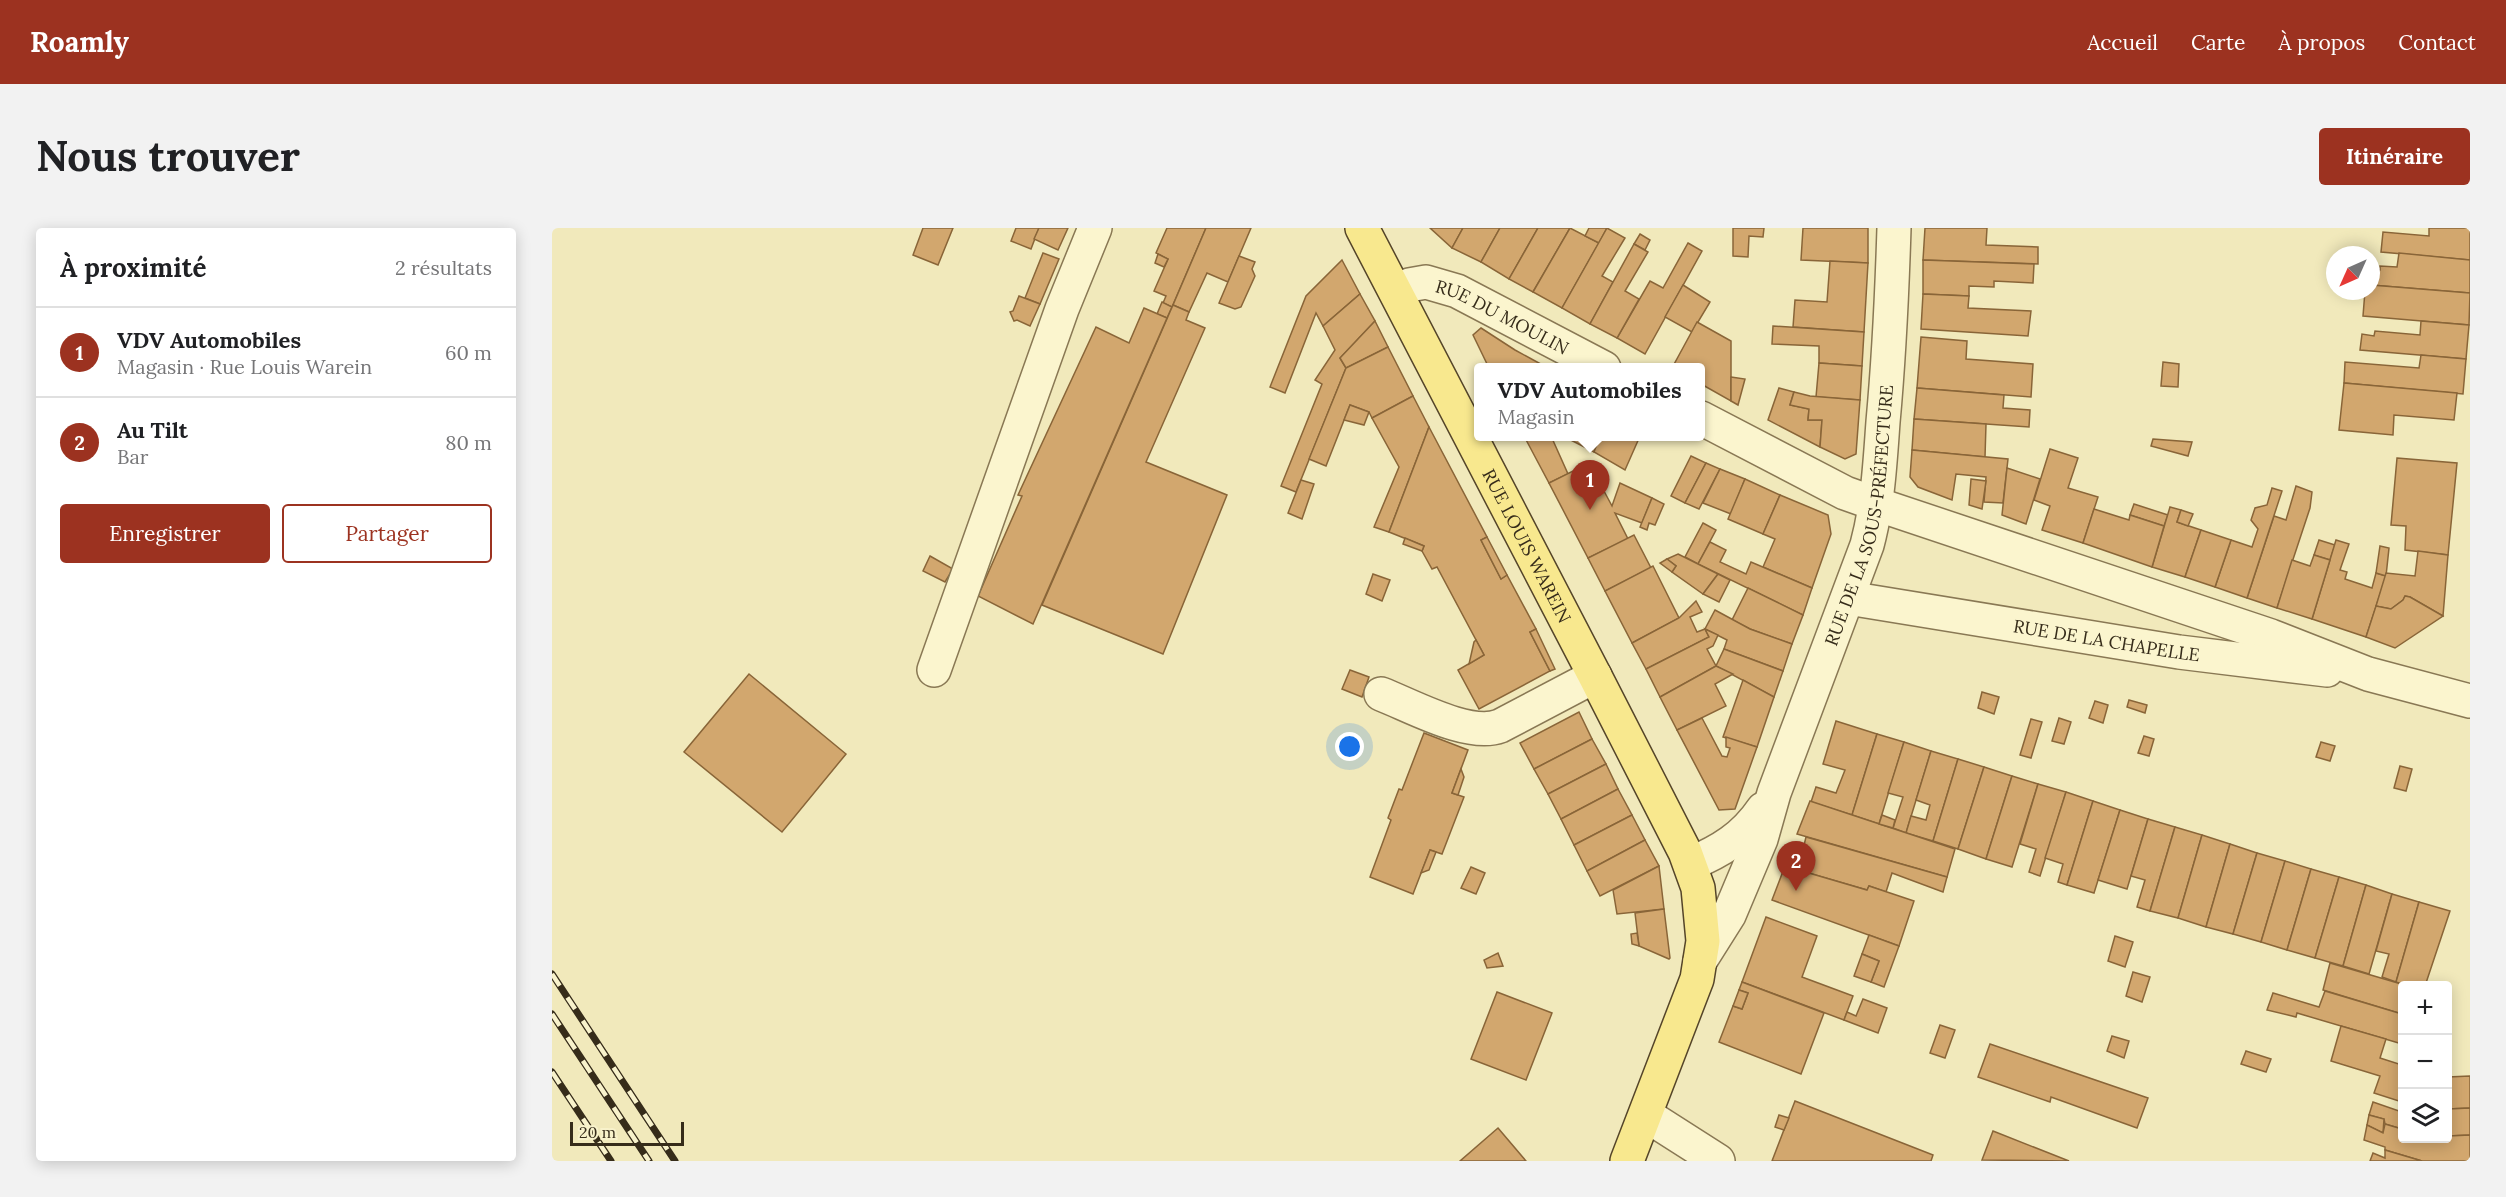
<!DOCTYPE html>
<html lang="fr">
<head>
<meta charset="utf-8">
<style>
	body { margin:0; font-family:Lora,serif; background:#f2f2f2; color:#202124 }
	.controls { position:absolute; right:18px; bottom:18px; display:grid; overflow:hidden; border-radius:6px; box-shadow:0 3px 15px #0003 }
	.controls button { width:54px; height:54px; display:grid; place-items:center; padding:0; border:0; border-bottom:2px solid #e0e0e0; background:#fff; color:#202124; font:30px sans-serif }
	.compass { position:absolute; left:1774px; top:18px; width:54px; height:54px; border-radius:50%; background:#fff; box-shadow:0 3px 15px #0003; rotate:225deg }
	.scale { position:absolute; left:18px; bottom:15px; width:114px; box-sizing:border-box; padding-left:6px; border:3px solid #362c1a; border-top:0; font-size:16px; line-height:21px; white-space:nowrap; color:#362c1a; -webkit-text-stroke:4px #f8f2cb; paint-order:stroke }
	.you { position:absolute; left:798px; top:519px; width:21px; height:21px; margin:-15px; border:4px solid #fff; border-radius:50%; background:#1a73e8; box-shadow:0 0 0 9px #1a73e833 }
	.badge { display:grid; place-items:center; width:39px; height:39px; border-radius:50%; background:#9c3220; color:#fff; font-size:20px; font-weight:700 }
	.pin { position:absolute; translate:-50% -50px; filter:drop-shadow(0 2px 3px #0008) }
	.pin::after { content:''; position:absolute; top:32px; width:21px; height:18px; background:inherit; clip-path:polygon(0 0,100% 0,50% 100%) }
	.popup { position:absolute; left:922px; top:135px; width:231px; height:78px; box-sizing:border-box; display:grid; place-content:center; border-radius:6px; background:#fff; filter:drop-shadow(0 2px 4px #0005); font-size:20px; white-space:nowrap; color:#757577 }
	.popup b { font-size:22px; color:#202124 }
	.popup::after { content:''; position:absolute; left:50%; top:100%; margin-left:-12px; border:12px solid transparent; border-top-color:#fff }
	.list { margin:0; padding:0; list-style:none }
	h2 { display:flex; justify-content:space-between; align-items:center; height:78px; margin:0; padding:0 24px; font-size:26px }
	h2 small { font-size:20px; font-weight:400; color:#757577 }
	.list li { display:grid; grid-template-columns:39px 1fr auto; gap:18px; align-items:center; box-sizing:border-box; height:90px; padding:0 24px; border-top:2px solid #e0e0e0 }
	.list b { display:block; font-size:22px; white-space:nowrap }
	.list p { margin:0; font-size:20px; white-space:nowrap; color:#757577 }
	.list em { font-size:20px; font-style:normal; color:#757577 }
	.actions { display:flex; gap:12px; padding:18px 24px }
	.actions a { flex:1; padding:14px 0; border:2px solid #9c3220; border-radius:6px; text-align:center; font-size:21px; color:#9c3220 }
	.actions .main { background:#9c3220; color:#fff }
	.icon { flex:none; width:33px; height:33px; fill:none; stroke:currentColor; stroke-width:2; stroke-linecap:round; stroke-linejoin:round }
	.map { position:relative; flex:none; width:1918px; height:933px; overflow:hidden; border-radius:6px }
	header { display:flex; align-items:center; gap:36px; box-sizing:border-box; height:84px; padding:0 30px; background:#9c3220; color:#fff }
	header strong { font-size:28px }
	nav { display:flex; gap:33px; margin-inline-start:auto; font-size:21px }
	.intro { display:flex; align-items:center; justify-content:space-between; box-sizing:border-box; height:144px; padding:0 36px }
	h1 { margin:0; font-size:42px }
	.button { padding:15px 27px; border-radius:6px; background:#9c3220; color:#fff; font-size:21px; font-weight:700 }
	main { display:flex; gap:36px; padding:0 36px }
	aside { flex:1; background:#fff; border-radius:6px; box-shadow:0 3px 15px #0003 }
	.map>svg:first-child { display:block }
	.building { fill:#d2a76e; stroke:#896538; stroke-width:1.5 }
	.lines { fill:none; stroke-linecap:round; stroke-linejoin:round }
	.minor-casing { stroke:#897854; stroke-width:36 }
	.major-casing { stroke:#554529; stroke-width:36 }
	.minor { stroke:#fbf5ce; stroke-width:33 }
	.major { stroke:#f8e88e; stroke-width:33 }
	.rail-casing { stroke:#362c1a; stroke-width:7 }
	.rail { stroke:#f8f2cb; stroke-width:4.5; stroke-dasharray:14; stroke-linecap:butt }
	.labels { text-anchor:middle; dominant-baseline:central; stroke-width:4.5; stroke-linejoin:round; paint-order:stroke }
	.street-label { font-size:18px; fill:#362c1a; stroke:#f8f2cb }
</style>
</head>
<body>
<header>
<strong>Roamly</strong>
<nav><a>Accueil</a><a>Carte</a><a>À propos</a><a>Contact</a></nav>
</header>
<div class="intro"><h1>Nous trouver</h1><a class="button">Itinéraire</a></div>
<main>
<aside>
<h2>À proximité<small>2 résultats</small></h2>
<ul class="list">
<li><span class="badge">1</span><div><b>VDV Automobiles</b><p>Magasin · Rue Louis Warein</p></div><em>60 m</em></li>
<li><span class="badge">2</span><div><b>Au Tilt</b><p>Bar</p></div><em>80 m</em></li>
</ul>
<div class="actions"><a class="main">Enregistrer</a><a>Partager</a></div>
</aside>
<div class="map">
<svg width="1918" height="933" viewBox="0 0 1918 933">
	<rect width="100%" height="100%" fill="#f1e9bb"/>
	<!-- building -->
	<g class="building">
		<path d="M371 0H401L386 37 361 27Z"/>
		<path d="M464 0H487L479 21 459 13Z"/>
		<path d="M487 0H516L506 22 482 11Z"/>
		<path d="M615 0H654L620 79 611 75 614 68 602 63 616 31 604 25Z"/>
		<path d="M654 0H699L676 54 655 45 637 84 621 77Z"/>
		<path d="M878 0H911L900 20Z"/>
		<path d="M911 0H948L929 34 900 20Z"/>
		<path d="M948 0H986L957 51 929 34Z"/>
		<path d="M986 0H1018L981 64 957 51Z"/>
		<path d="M1018 0 1047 15 1010 80 981 64Z"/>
		<path d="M1037 0H1055L1047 15 1033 8Z"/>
		<path d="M1055 0 1073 10 1050 48 1061 54 1038 96 1010 80Z"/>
		<path d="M1181 0H1212L1211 9 1197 8 1196 29 1181 28Z"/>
		<path d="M1251 0H1316V35L1249 32Z"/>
		<path d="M1373 0H1435L1434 17 1486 19V36L1371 32Z"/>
		<path d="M1877 0H1918V32L1829 24 1831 4 1877 8Z"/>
		<path d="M1088 6 1098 12 1093 22 1082 16Z"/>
		<path d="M1136 15 1150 23 1093 126 1065 110 1098 53 1111 60Z"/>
		<path d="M1082 16 1096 24 1073 63 1087 71 1065 110 1038 96Z"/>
		<path d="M491 25 507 31 488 76 473 70Z"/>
		<path d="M1847 25 1918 32V65L1819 57V41L1828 42V38L1845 39Z"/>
		<path d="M606 26 616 31 612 39 603 35Z"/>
		<path d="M687 28 703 34 700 41 703 48 689 79 683 81 667 75Z"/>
		<path d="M790 32 808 66 771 98 764 85 733 165 718 159 754 68Z"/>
		<path d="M1371 32 1482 36 1481 55 1442 53V59L1417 58V68L1371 66Z"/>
		<path d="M1278 33 1316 35 1312 104 1241 99 1243 72 1275 74Z"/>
		<path d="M1131 57 1158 74 1140 104 1113 89Z"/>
		<path d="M1819 57 1918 65 1917 97 1811 88 1813 63H1819Z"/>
		<path d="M808 66 823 93 788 130 794 140 744 264 729 258 770 156 763 152 783 122 771 98Z"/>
		<path d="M1371 66 1417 68 1416 80 1479 83 1476 108 1369 101Z"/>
		<path d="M467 68 488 76 478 98 465 92 462 93 458 84 461 83Z"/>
		<path d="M610 74 620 79 615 90 605 86Z"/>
		<path d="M621 77 637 84 634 92 653 100 594 234 675 267 611 426 490 377Z"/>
		<path d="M592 80 615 90 481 396 426 368 470 268 466 267 544 99 577 115Z"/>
		<path d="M823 93 836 119 794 140 788 130Z"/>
		<path d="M1869 93 1917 97 1914 131 1808 122 1810 106 1822 108 1823 103 1868 107Z"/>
		<path d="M1145 94 1179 113V173L1149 156V140H1120Z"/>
		<path d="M1221 98 1312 104 1310 138 1267 135V118L1220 116Z"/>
		<path d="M929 100 963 122 996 140H937L921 107Z"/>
		<path d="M1369 109 1415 113 1414 131 1481 136 1479 169 1365 160Z"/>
		<path d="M836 119 861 168 820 190 817 184 798 177 774 238 757 231 794 140Z"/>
		<path d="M1869 127 1914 131 1911 166 1792 155 1793 134 1867 140Z"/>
		<path d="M1611 134 1627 136 1626 159 1609 158Z"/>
		<path d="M1267 135 1310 138 1308 172 1264 169Z"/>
		<path d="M1179 149 1193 151 1186 177 1179 173Z"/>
		<path d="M1792 155 1905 165 1902 192 1842 187 1841 207 1787 202Z"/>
		<path d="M1227 160 1242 164 1238 177 1257 181 1256 192H1270L1268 219 1216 192Z"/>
		<path d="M1365 160 1452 167 1451 180 1478 182 1477 199 1362 191Z"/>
		<path d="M1242 164 1258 168 1308 172 1304 226 1293 231 1268 219 1270 192H1256L1257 181 1238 177Z"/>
		<path d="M861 168 877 199 837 304 822 299 847 239 820 190Z"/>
		<path d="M798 177 817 184 812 197 792 192Z"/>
		<path d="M1362 191 1434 196 1433 229 1360 222Z"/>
		<path d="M877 199 935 309 929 312 949 351 955 347 984 401 978 404 998 443 927 481 906 442 932 427 885 339 880 341 870 323 872 318 837 304Z"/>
		<path d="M972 208H999L1016 246 997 255Z"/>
		<path d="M1011 208H1048L1042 224Z"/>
		<path d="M1048 208H1088L1073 242 1042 224Z"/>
		<path d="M1601 211 1640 214 1636 228 1599 218Z"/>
		<path d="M1498 221 1526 230 1516 260 1546 269 1531 315 1490 302 1498 278 1482 272Z"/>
		<path d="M1360 222 1456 231 1451 275 1432 274 1434 249 1404 246 1400 272 1366 259 1358 249Z"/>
		<path d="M1139 228 1154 235 1133 275 1119 268Z"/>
		<path d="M1845 230 1905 235 1896 327 1853 322 1854 298 1839 297Z"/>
		<path d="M1037 235 1060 278 1068 255 1100 270 1090 295 1063 285 1076 311 1036 330 997 255Z"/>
		<path d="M1154 235 1168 241 1147 281 1133 275Z"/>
		<path d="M1455 240 1488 251 1474 296 1450 287Z"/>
		<path d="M1168 241 1193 251 1179 286 1151 275Z"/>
		<path d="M1193 251 1228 267 1211 306 1176 291Z"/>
		<path d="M1419 251 1434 253 1430 281 1417 277Z"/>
		<path d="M749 252 762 256 750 291 736 285Z"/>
		<path d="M1744 258 1760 264 1758 280 1725 380 1695 370 1722 288 1734 292Z"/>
		<path d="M1720 260 1730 263 1695 370 1663 359 1679 312 1700 319 1706 301 1699 292 1703 280 1715 277Z"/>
		<path d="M1228 267 1276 287 1279 306 1260 360 1211 339 1223 311 1211 306Z"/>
		<path d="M1100 270 1112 276 1103 297 1097 295 1095 302 1088 299Z"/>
		<path d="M1582 276 1616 287 1612 298 1578 287Z"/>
		<path d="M1618 279 1629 282 1625 294 1649 302 1633 349 1600 339Z"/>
		<path d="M1542 281 1577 292 1578 287 1612 298 1600 339 1531 315Z"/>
		<path d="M1629 282 1641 286 1636 298 1625 294Z"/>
		<path d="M1151 295 1164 302 1146 336 1133 329Z"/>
		<path d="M1649 302 1679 312 1663 359 1633 349Z"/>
		<path d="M1082 307 1099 340 1053 363 1036 330Z"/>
		<path d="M935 309 955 347 949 351 929 312Z"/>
		<path d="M853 310 872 318 870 323 851 316Z"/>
		<path d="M1767 312 1783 317 1778 332 1762 327Z"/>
		<path d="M1784 312 1797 316 1788 342 1795 344 1793 351 1820 360 1824 345 1834 348 1814 409 1760 391Z"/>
		<path d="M1158 314 1174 322 1168 334 1194 346 1199 334 1260 360 1251 387 1146 336Z"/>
		<path d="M1828 318 1837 320 1834 348 1824 345Z"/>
		<path d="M1866 323 1896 327 1891 388 1858 369 1853 368 1851 372 1839 381 1824 378 1834 345 1863 348Z"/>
		<path d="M1126 326 1166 346 1151 366 1120 344 1124 338 1115 331Z"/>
		<path d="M1762 327 1778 332 1760 391 1725 380 1740 332 1758 338Z"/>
		<path d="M378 328 401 341 393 354 371 343Z"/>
		<path d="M1115 331 1124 338 1120 344 1108 335Z"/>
		<path d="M1101 338 1127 390 1080 415 1053 363Z"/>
		<path d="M821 346 838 352 830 373 814 366Z"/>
		<path d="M1166 346 1178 352 1167 374 1151 366Z"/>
		<path d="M1196 360 1251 387 1240 416 1198 401 1180 392Z"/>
		<path d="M1853 368 1858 369 1891 388 1843 420 1814 409 1824 378 1839 381 1851 372Z"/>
		<path d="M1144 373 1150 384 1138 389 1145 404 1153 401 1157 409 1094 441 1080 415 1127 390Z"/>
		<path d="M1163 382 1198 401 1240 416 1231 443 1172 421 1175 412 1153 401Z"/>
		<path d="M984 401 1003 441 998 443 978 404Z"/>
		<path d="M1153 401 1166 407 1161 418 1155 421 1164 438 1108 469 1094 441 1157 409Z"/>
		<path d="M924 412 932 427 917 436 922 414Z"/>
		<path d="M1172 421 1231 443 1222 469 1164 438Z"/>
		<path d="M1164 438 1181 446 1163 456 1174 478 1125 502 1108 469Z"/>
		<path d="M798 442 817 449 810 469 790 461Z"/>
		<path d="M197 446 294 526 230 604 132 524Z"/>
		<path d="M1191 452 1222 469 1205 519 1171 509Z"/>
		<path d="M1430 464 1447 469 1442 486 1426 480Z"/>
		<path d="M1577 472 1595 477 1593 485 1575 479Z"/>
		<path d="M1543 473 1556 477 1551 495 1537 490Z"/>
		<path d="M1027 484 1040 511 982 541 968 515Z"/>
		<path d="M1150 490 1170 528 1175 529 1178 520 1174 519V509L1205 519 1183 581 1167 582 1125 502Z"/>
		<path d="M1507 490 1519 494 1512 516 1500 513Z"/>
		<path d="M1479 491 1490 494 1479 530 1468 527Z"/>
		<path d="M1284 493 1325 506 1300 587 1259 574 1264 559 1284 565 1293 542 1271 536Z"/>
		<path d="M872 505 916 522 900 565 912 569 890 626 878 622 861 666 818 649 839 592 836 590 847 561 850 562Z"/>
		<path d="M1325 506 1352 514 1327 596 1300 587Z"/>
		<path d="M1592 508 1602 511 1597 528 1586 525Z"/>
		<path d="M1040 511 1054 536 996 566 982 541Z"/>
		<path d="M1352 514 1379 523 1354 605 1341 600 1351 569 1336 565Z"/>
		<path d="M1769 514 1783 518 1778 533 1764 529Z"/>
		<path d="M1379 523 1406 531 1381 613 1354 605 1359 588 1374 592 1378 577 1364 572Z"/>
		<path d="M1406 531 1432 539 1406 621 1381 613Z"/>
		<path d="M1054 536 1066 561 1009 591 996 566Z"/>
		<path d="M1848 538 1860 541 1854 563 1842 560Z"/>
		<path d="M1432 539 1460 548 1434 631 1406 621Z"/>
		<path d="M909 541 912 549 906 567 900 565Z"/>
		<path d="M1460 548 1486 556 1460 639 1434 631Z"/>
		<path d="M1486 556 1514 564 1488 648 1477 644 1484 621 1468 616Z"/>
		<path d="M1066 561 1080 587 1022 617 1009 591Z"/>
		<path d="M1514 564 1541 573 1515 657 1506 654 1511 636 1493 630Z"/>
		<path d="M1258 573 1403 621 1395 649 1245 606Z"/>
		<path d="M1541 573 1568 582 1542 665 1515 657Z"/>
		<path d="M1568 582 1596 591 1575 661 1546 652Z"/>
		<path d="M1080 587 1093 612 1035 643 1022 617Z"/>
		<path d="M1330 587 1343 592 1341 600 1327 596Z"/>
		<path d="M1596 591 1623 599 1598 683 1585 679 1593 652 1579 648Z"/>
		<path d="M1623 599 1650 607 1626 690 1598 683Z"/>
		<path d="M1650 607 1678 616 1654 699 1626 690Z"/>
		<path d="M1254 609 1395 649 1391 664 1340 645 1334 664 1317 658 1315 662 1246 642Z"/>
		<path d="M1093 612 1107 638 1048 668 1035 643Z"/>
		<path d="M1678 616 1705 625 1681 706 1654 699Z"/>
		<path d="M878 622 884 624 877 642 869 645Z"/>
		<path d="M1705 625 1733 633 1709 714 1681 706Z"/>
		<path d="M1733 633 1759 641 1735 722 1709 714Z"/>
		<path d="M1107 638 1112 681 1065 686 1061 662Z"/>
		<path d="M1233 638 1315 662 1317 658 1362 673 1347 718 1220 672Z"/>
		<path d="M919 639 933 645 924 666 909 660Z"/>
		<path d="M1759 641 1787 649 1763 730 1735 722Z"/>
		<path d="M1787 649 1814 657 1791 738 1763 730Z"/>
		<path d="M1814 657 1840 666 1817 746 1791 738Z"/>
		<path d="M1840 666 1867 674 1844 754 1830 749 1837 726 1824 723Z"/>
		<path d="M1867 674 1898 683 1873 758H1856L1844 754Z"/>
		<path d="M1112 681 1118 730 1117 731 1087 718 1083 685Z"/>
		<path d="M1214 689 1265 708 1250 749 1301 768 1292 792 1190 754Z"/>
		<path d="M1085 705 1087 718 1080 716 1079 706Z"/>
		<path d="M1317 707 1347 718 1332 759 1319 754 1327 733 1310 726Z"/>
		<path d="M1563 708 1581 714 1573 739 1556 733Z"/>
		<path d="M946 725 951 738 935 740 932 732Z"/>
		<path d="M1310 726 1327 733 1319 754 1302 748Z"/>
		<path d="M1778 735 1856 758H1850V786L1771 762Z"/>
		<path d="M1581 744 1598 749 1590 774 1574 768Z"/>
		<path d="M1190 754 1272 785 1249 846 1167 814 1181 778 1190 781 1196 765 1187 762Z"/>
		<path d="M1187 762 1196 765 1190 781 1181 778Z"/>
		<path d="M1773 763 1850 786V816L1745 785 1744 789 1715 782 1721 765 1767 779Z"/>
		<path d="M945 764 1000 785 974 852 919 831Z"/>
		<path d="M1311 771 1335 780 1326 805 1292 792 1295 784 1304 788Z"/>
		<path d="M1388 797 1403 802 1393 830 1378 825Z"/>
		<path d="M1789 798 1834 811 1828 830 1850 837V874L1822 865 1828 848 1779 833Z"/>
		<path d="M1560 808 1577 813 1572 830 1555 823Z"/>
		<path d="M1438 816 1596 870 1585 900 1499 869 1498 874 1426 849Z"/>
		<path d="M1694 823 1719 831 1714 844 1689 836Z"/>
		<path d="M1918 848V880L1896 881V849Z"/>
		<path d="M1243 873 1381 927 1379 933H1220Z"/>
		<path d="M1821 874 1850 884V901L1833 896 1832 891 1817 887Z"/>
		<path d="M1918 880V907L1896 908V881Z"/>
		<path d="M1227 887 1237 890 1232 902 1223 899Z"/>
		<path d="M1817 887 1832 891 1831 905 1815 897Z"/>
		<path d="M1833 896 1850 901V910H1896V908L1918 907V933H1870L1833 922V919L1812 912 1815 897 1831 905Z"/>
		<path d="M946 900 974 933H908Z"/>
		<path d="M1441 903 1517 933 1430 932Z"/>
		<path d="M1833 922 1870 933H1818L1821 925 1833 930Z"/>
	</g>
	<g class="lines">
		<defs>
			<g id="minor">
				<path id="s1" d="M844 64 857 57 874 54 905 63 1052 140"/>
				<path d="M1149 190 1293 265 1324 276 1719 408 1816 446 1918 473"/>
				<path id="s2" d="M1296 370 1627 424 1775 442"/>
				<path d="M382 442 510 81 543 0"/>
				<path d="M829 466C860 478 917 510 948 498L1043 448"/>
				<path d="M1138 636C1169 623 1192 609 1211 581"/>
				<path id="s3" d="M1148 733 1177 687 1209 611 1222 565 1315 317C1326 276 1328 235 1331 194 1337 129 1340 65 1342 0"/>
				<path d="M1094 887 1166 933"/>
			</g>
			<g id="major">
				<path id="s4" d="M810 0 1043 448 1133 624 1146 660 1151 713 1145 751 1075 933"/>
			</g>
		</defs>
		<!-- minor casing -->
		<use href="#minor" class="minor-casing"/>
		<!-- major casing -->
		<use href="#major" class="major-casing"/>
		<!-- minor -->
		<use href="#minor" class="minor"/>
		<!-- major -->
		<use href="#major" class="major"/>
		<defs>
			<g id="rail">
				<path d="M0 746 123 933"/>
				<path d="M0 786 97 933"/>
				<path d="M0 844 59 933"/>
			</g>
		</defs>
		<!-- rail casing -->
		<use href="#rail" class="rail-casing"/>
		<!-- rail -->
		<use href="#rail" class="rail"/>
	</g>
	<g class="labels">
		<!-- street labels -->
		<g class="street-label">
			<text stroke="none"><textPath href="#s1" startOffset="116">RUE DU MOULIN</textPath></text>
			<text stroke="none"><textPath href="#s3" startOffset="477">RUE DE LA SOUS-PRÉFECTURE</textPath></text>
			<text stroke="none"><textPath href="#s4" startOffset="358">RUE LOUIS WAREIN</textPath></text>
			<text stroke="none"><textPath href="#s2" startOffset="262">RUE DE LA CHAPELLE</textPath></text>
		</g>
	</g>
</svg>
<div class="controls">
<button>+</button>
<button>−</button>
<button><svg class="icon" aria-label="layers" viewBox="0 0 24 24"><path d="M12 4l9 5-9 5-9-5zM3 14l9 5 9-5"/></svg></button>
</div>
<svg class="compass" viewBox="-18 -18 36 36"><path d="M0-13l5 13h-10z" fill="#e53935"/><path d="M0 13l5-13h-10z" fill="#757577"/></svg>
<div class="scale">20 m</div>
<div class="you"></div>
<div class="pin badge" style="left:1038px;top:282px">1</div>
<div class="popup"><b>VDV Automobiles</b>Magasin</div>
<div class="pin badge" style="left:1244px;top:663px">2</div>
</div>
</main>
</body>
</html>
